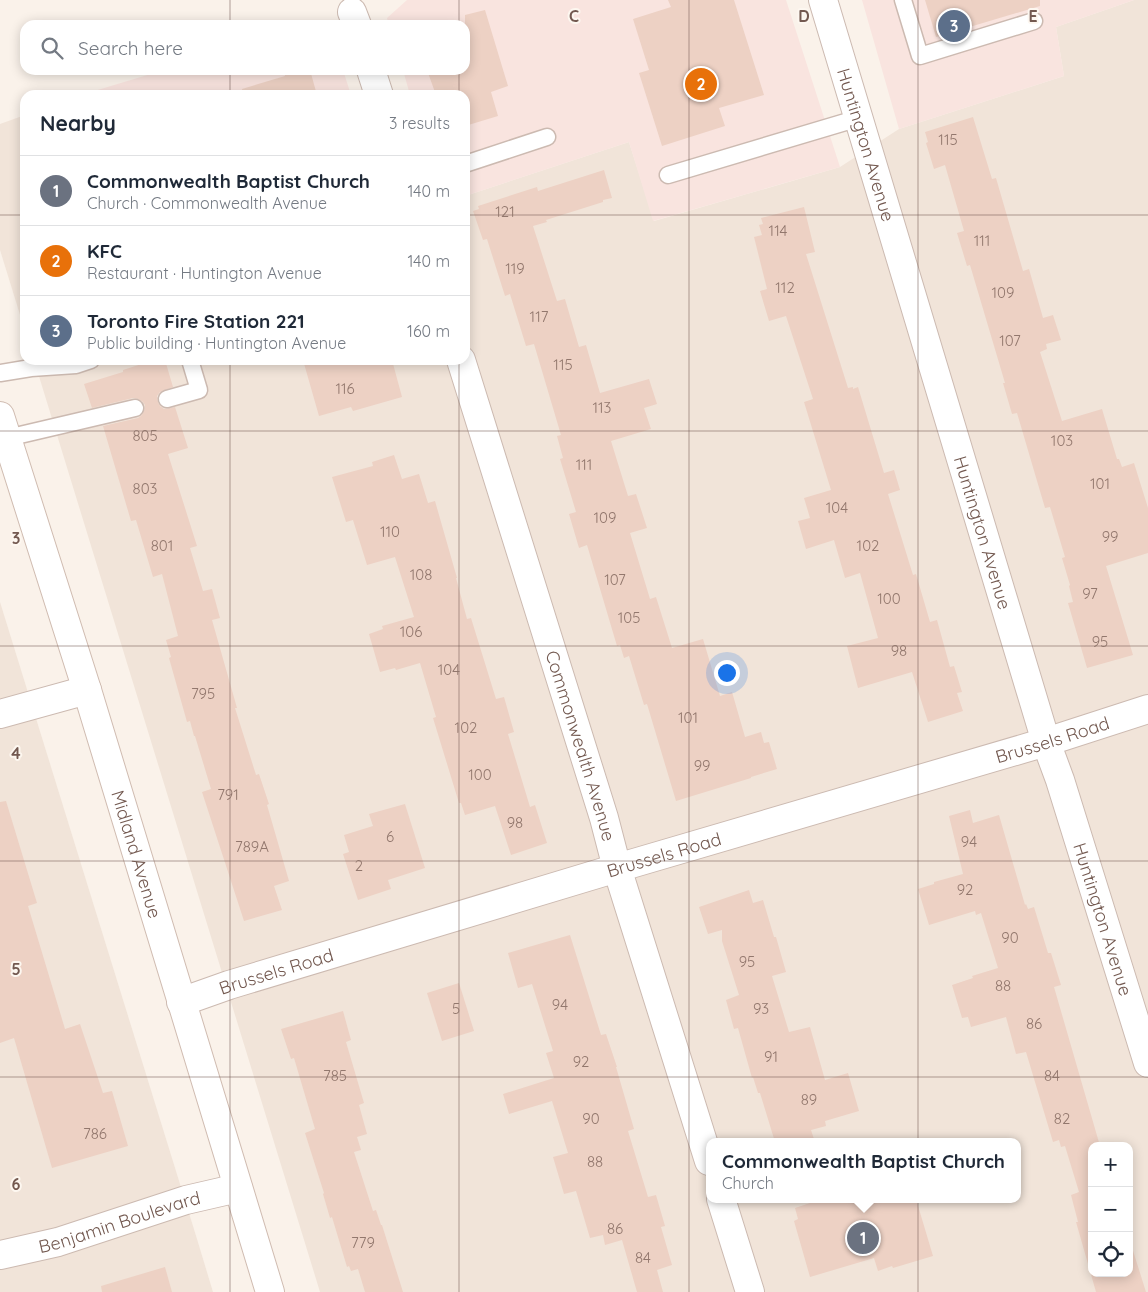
<!DOCTYPE html>
<html lang="en">
<head>
<meta charset="utf-8">
<style>
	body { margin:0; font-family:Quicksand,sans-serif; background:#f6f6f7; color:#1f2937 }
	.controls { position:absolute; right:15px; bottom:15px; display:grid; overflow:hidden; border-radius:10px; box-shadow:0 2px 12px #0003 }
	.controls button { width:45px; height:45px; display:grid; place-items:center; padding:0; border:0; border-bottom:1px solid #e0e1e3; background:#fff; color:#1f2937; font:25px sans-serif }
	.you { position:absolute; left:726px; top:672px; width:18px; height:18px; margin:-12px; border:4px solid #fff; border-radius:50%; background:#1a73e8; box-shadow:0 0 0 8px #1a73e833 }
	.badge { display:grid; place-items:center; width:32px; height:32px; border-radius:50%; background:#b45309; color:#fff; font-size:16px; font-weight:700 }
	.pin { position:absolute; translate:-50% -50%; border:2px solid #fff; box-shadow:0 1px 5px #0006 }
	.popup { position:absolute; left:706px; top:1138px; width:315px; height:65px; box-sizing:border-box; display:grid; place-content:center; border-radius:10px; background:#fff; filter:drop-shadow(0 1px 4px #0005); font-size:16px; white-space:nowrap; color:#747a83 }
	.popup b { font-size:19px; color:#1f2937 }
	.popup::after { content:''; position:absolute; left:50%; top:100%; margin-left:-10px; border:10px solid transparent; border-top-color:#fff }
	.list { margin:0; padding:0; list-style:none }
	h2 { display:flex; justify-content:space-between; align-items:center; height:65px; margin:0; padding:0 20px; font-size:21px }
	h2 small { font-size:16px; font-weight:400; color:#747a83 }
	.list li { display:grid; grid-template-columns:32px 1fr auto; gap:15px; align-items:center; box-sizing:border-box; height:70px; padding:0 20px; border-top:1px solid #e0e1e3 }
	.list b { display:block; font-size:19px; white-space:nowrap }
	.list p { margin:0; font-size:16px; white-space:nowrap; color:#747a83 }
	.list em { font-size:16px; font-style:normal; color:#747a83 }
	.icon { flex:none; width:28px; height:28px; fill:none; stroke:currentColor; stroke-width:2; stroke-linecap:round; stroke-linejoin:round }
	.map { position:relative; flex:none; width:1148px; height:1292px; overflow:hidden }
	.search { position:absolute; background:#fff; box-shadow:0 2px 12px #0003; left:20px; top:20px; width:450px; height:55px; display:flex; align-items:center; gap:12px; box-sizing:border-box; padding:0 18px; border-radius:15px; color:#747a83; font-size:19px }
	.panel { position:absolute; background:#fff; box-shadow:0 2px 12px #0003; left:20px; top:90px; width:450px; height:275px; border-radius:15px }
	.map>svg:first-child { display:block }
	.residential { fill:#f1e4d9; fill-rule:evenodd }
	.commercial { fill:#f9e4df }
	.building { fill:#edd1c4 }
	.lines { fill:none; stroke-linecap:round; stroke-linejoin:round }
	.service-casing { stroke:#ccbab1; stroke-width:19 }
	.minor-casing { stroke:#ccbab1; stroke-width:30 }
	.secondary-casing { stroke:#d0bcb1; stroke-width:30 }
	.service { stroke:#fff; stroke-width:16 }
	.minor { stroke:#fff; stroke-width:28 }
	.secondary { stroke:#fff; stroke-width:28 }
	.grid { fill:none; stroke:#735950; stroke-width:1; stroke-opacity:0.55 }
	.labels { text-anchor:middle; dominant-baseline:central; stroke-width:4; stroke-linejoin:round; paint-order:stroke }
	.number-label { font-size:15px; fill:#92776d }
	.street-label { font-size:18px; fill:#735950; stroke:#fdf7f0 }
	.grid-label { font-size:16px; text-anchor:middle; font-weight:bold; fill:#735950; stroke:#fdf7f0; stroke-width:4; stroke-linejoin:round; paint-order:stroke }
</style>
</head>
<body>
<div class="map">
<svg width="1148" height="1292" viewBox="0 0 1148 1292">
	<rect width="100%" height="100%" fill="#faf2ea"/>
	<!-- residential -->
	<g class="residential">
		<path d="M1134 0H1148V1292H320L34 360H465V196L629 142 654 221 840 167 899 129 1064 76 1056 27ZM709 1142H1017V1199H709ZM1092 1146H1129V1273H1092Z"/>
		<path d="M25 115V331L0 250V124Z"/>
		<path d="M0 602 197 1239 213 1292H0Z"/>
	</g>
	<!-- commercial -->
	<g class="commercial">
		<path d="M407 0H786L840 167 653 221 629 142 465 196V95H410L403 70H465V25H389L387 18Z"/>
		<path d="M862 0H1134L1056 27 1064 76 899 129Z"/>
		<path d="M164 70H343L351 95H81Z"/>
	</g>
	<!-- building -->
	<g class="building">
		<path d="M668 0H734L764 95 719 108 725 126 662 146 639 73 649 70 633 19 671 7Z"/>
		<path d="M925 0H1040V6L936 37Z"/>
		<path d="M485 10 508 86 491 92 498 116 465 126V95H436L427 70H465V15Z"/>
		<path d="M284 70H310L317 95H243L242 89 285 76Z"/>
		<path d="M973 117 992 179 996 178 1023 271 1029 269 1043 318 1053 315 1061 340 1046 344 1047 349 1040 352 1062 421 1102 409 1117 459H1119L1122 467 1134 463 1148 508V553L1106 566 1133 655 1087 668 1068 603 1073 602 1069 586 1070 585 1062 558 1065 557 1050 507 1045 508 1017 413 1012 414 1003 383H1005L970 265 967 266 957 233 964 231 945 165 934 169 926 143 928 142 925 132Z"/>
		<path d="M604 170 612 198 603 200V202L546 220 547 222 533 226 557 301 565 299 579 347 586 345 600 393 649 379 657 404 644 408 651 429 611 441 628 496 636 494 647 528 630 533 650 599 656 597 672 648 703 639 720 696 732 692 745 737 761 732 764 743 769 742 777 769 751 777V778L676 801 647 704 644 705 629 656 624 658 620 645 617 646 587 545 579 548 569 514 576 512 560 459 563 458 557 436 561 435 534 344 526 346 510 294 505 296 487 239 483 240 473 211 479 209 478 206 537 187 538 191Z"/>
		<path d="M804 207 815 252 806 254 848 388 853 387V389L858 387 884 473 894 470 900 490 888 494 913 575 916 574 930 622 937 620 950 667 954 666 962 692 957 693 963 711 928 722 912 672 858 688 847 646 878 638 860 573 845 578 834 540 806 549 798 521 810 518 804 498 831 490 804 402 813 399 786 316 769 321 760 291 767 289 754 237 762 235 759 225 763 224 761 218Z"/>
		<path d="M154 360H165L173 387 160 392 157 396 158 402 160 406 164 409 175 407 188 448 168 454 197 546 190 548 203 591 212 589 220 618 212 620 237 708H235L256 775 259 774 269 804 267 805 289 881 274 886 282 910 244 921 202 792 211 789 195 736H194L190 721 187 722 169 658 171 657 166 640 178 636 162 574 153 577 136 520 131 521 103 426 138 418 141 416 144 411 145 405 143 402 138 399 133 398 92 408 84 384 123 372V370Z"/>
		<path d="M303 360H392L402 397 353 411 351 407 319 416Z"/>
		<path d="M394 455 402 479 419 474 428 503 435 501 457 578H456L467 619 471 618 496 699 504 697 514 732 508 734 530 807 535 805 547 843 511 855 495 806 465 815 461 803H459L433 718 436 717 420 663 396 670 395 668 380 672 369 634 383 629 382 626 414 617 395 557 367 565 353 520 346 522 332 477 373 466 372 462Z"/>
		<path d="M6 801 37 903 28 906 65 1029 80 1024 103 1093 112 1091 128 1146 52 1168 14 1038 0 1043V802Z"/>
		<path d="M405 804 425 868 388 880 391 889 358 900 343 854 349 852 344 835 373 826 369 814Z"/>
		<path d="M970 810 973 823 999 815 1025 905 1026 904 1028 909 1034 907 1048 953H1051L1061 985 1054 987 1100 1146H1092V1273H1129V1238L1146 1292H1096L1076 1222H1078L1071 1195 1079 1192 1065 1146 1061 1147 1059 1140 1053 1142 1026 1052 1016 1054 1006 1017 971 1027 968 1017 962 1018 952 985 973 978 972 976 998 968 981 913 976 915 975 911 929 925 918 889 934 884V882L963 874 949 816Z"/>
		<path d="M749 890 753 903 763 900 774 937H776L786 972 772 976 789 1032 810 1027 825 1080 848 1073 859 1111 825 1121 826 1126 811 1130 815 1142H775L760 1093H758L753 1077 752 1078 738 1028 734 1029 726 1000 739 995 722 941V930L708 934 699 907Z"/>
		<path d="M570 935 601 1035 606 1034 617 1067H616L634 1129 628 1131 648 1197 656 1195 665 1226 661 1227 672 1265 657 1270 663 1292H637L622 1240 605 1245 603 1235 590 1238 576 1191 564 1194 553 1157 568 1153 552 1101 509 1114 503 1094 554 1078 546 1053 553 1051 532 984 518 988 508 953Z"/>
		<path d="M459 983 474 1031 442 1041 427 993Z"/>
		<path d="M343 1011 351 1040 346 1042 364 1103 359 1105 367 1134 357 1137 361 1150 354 1152 373 1211 376 1210 381 1225H382L403 1292H365L358 1269 351 1271 349 1266 347 1267 332 1217 330 1218 323 1194 324 1193 305 1133 315 1129 294 1058 291 1059 281 1029Z"/>
		<path d="M822 1199H916L933 1256 893 1268 892 1266 878 1271 874 1258 810 1277 794 1221 798 1219 795 1208Z"/>
		<path d="M165 1267 172 1292H102L101 1286Z"/>
	</g>
	<g class="lines">
		<defs>
			<g id="service">
				<path d="M903 0 920 56 1034 21"/>
				<path d="M465 164 547 137"/>
				<path d="M668 175 859 118"/>
				<path d="M0 373 31 368 76 365 91 360"/>
				<path d="M167 399 199 390 190 360"/>
				<path d="M7 438 135 408"/>
			</g>
			<g id="minor">
				<path id="s1" d="M823 0 1046 742 1060 780 1148 1063"/>
				<path d="M352 12 357 25"/>
				<path d="M371 70 379 95"/>
				<path id="s2" d="M461 360 604 818 617 868 709 1161"/>
				<path d="M0 714 87 690"/>
				<path id="s3" d="M181 1002 229 985 617 868 1046 742 1148 709"/>
				<path d="M721 1199 750 1292"/>
				<path id="s4" d="M0 1255 58 1242 186 1200 238 1188"/>
			</g>
			<g id="secondary">
				<path id="s5" d="M0 416 87 690 270 1292"/>
			</g>
		</defs>
		<!-- service casing -->
		<use href="#service" class="service-casing"/>
		<!-- minor casing -->
		<use href="#minor" class="minor-casing"/>
		<!-- secondary casing -->
		<use href="#secondary" class="secondary-casing"/>
		<!-- service -->
		<use href="#service" class="service"/>
		<!-- minor -->
		<use href="#minor" class="minor"/>
		<!-- secondary -->
		<use href="#secondary" class="secondary"/>
	</g>
	<!-- grid -->
	<path class="grid" d="M230 0V25M459 0V25M689 0V1292M918 0V1292M230 70V95M459 70V95M0 215H25M465 215H1148M230 360V1292M459 360V1292M0 431H1148M0 646H1148M0 861H1148M0 1077H1148"/>
	<g class="labels">
		<!-- number labels -->
		<g class="number-label">
			<text x="948" y="139">115</text>
			<text x="505" y="211">121</text>
			<text x="778" y="230">114</text>
			<text x="982" y="240">111</text>
			<text x="515" y="268">119</text>
			<text x="785" y="287">112</text>
			<text x="1003" y="292">109</text>
			<text x="539" y="316">117</text>
			<text x="1010" y="340">107</text>
			<text x="563" y="364">115</text>
			<text x="345" y="388">116</text>
			<text x="602" y="407">113</text>
			<text x="145" y="435">805</text>
			<text x="1062" y="440">103</text>
			<text x="584" y="464">111</text>
			<text x="1100" y="483">101</text>
			<text x="145" y="488">803</text>
			<text x="837" y="507">104</text>
			<text x="605" y="517">109</text>
			<text x="390" y="531">110</text>
			<text x="1110" y="536">99</text>
			<text x="162" y="545">801</text>
			<text x="868" y="545">102</text>
			<text x="421" y="574">108</text>
			<text x="615" y="579">107</text>
			<text x="1090" y="593">97</text>
			<text x="889" y="598">100</text>
			<text x="629" y="617">105</text>
			<text x="411" y="631">106</text>
			<text x="1100" y="641">95</text>
			<text x="899" y="650">98</text>
			<text x="449" y="669">104</text>
			<text x="203" y="693">795</text>
			<text x="688" y="717">101</text>
			<text x="466" y="727">102</text>
			<text x="702" y="765">99</text>
			<text x="480" y="774">100</text>
			<text x="228" y="794">791</text>
			<text x="515" y="822">98</text>
			<text x="390" y="836">6</text>
			<text x="969" y="841">94</text>
			<text x="252" y="846">789A</text>
			<text x="359" y="865">2</text>
			<text x="965" y="889">92</text>
			<text x="1010" y="937">90</text>
			<text x="747" y="961">95</text>
			<text x="1003" y="985">88</text>
			<text x="560" y="1004">94</text>
			<text x="456" y="1008">5</text>
			<text x="761" y="1008">93</text>
			<text x="1034" y="1023">86</text>
			<text x="771" y="1056">91</text>
			<text x="581" y="1061">92</text>
			<text x="335" y="1075">785</text>
			<text x="1052" y="1075">84</text>
			<text x="809" y="1099">89</text>
			<text x="591" y="1118">90</text>
			<text x="1062" y="1118">82</text>
			<text x="95" y="1133">786</text>
			<text x="595" y="1161">88</text>
			<text x="615" y="1228">86</text>
			<text x="363" y="1242">779</text>
			<text x="643" y="1257">84</text>
		</g>
		<!-- street labels -->
		<g class="street-label">
			<text stroke="none"><textPath href="#s1" startOffset="151">Huntington Avenue</textPath></text>
			<text stroke="none"><textPath href="#s1" startOffset="556">Huntington Avenue</textPath></text>
			<text stroke="none"><textPath href="#s3" startOffset="910">Brussels Road</textPath></text>
			<text stroke="none"><textPath href="#s2" startOffset="404">Commonwealth Avenue</textPath></text>
			<text stroke="none"><textPath href="#s5" startOffset="459">Midland Avenue</textPath></text>
			<text stroke="none"><textPath href="#s3" startOffset="505">Brussels Road</textPath></text>
			<text stroke="none"><textPath href="#s1" startOffset="961">Huntington Avenue</textPath></text>
			<text stroke="none"><textPath href="#s3" startOffset="100">Brussels Road</textPath></text>
			<text stroke="none"><textPath href="#s4" startOffset="124">Benjamin Boulevard</textPath></text>
		</g>
	</g>
	<g class="grid-label">
		<text x="574" y="22">C</text>
		<text x="804" y="22">D</text>
		<text x="1033" y="22">E</text>
		<text x="16" y="544">3</text>
		<text x="16" y="759">4</text>
		<text x="16" y="975">5</text>
		<text x="16" y="1190">6</text>
	</g>
</svg>
<div class="controls">
<button>+</button>
<button>−</button>
<button><svg class="icon" aria-label="locate" viewBox="0 0 24 24"><circle cx="12" cy="12" r="6"/><path d="M12 2v4M12 18v4M2 12h4M18 12h4"/></svg></button>
</div>
<div class="you"></div>
<div class="pin badge" style="left:863px;top:1238px;background:#6b7280">1</div>
<div class="popup"><b>Commonwealth Baptist Church</b>Church</div>
<div class="pin badge" style="left:701px;top:84px;background:#e8710a">2</div>
<div class="pin badge" style="left:954px;top:26px;background:#5c6f8a">3</div>
<div class="search"><svg class="icon" aria-label="search" viewBox="0 0 24 24"><circle cx="10" cy="10" r="6"/><path d="M15 15l6 6"/></svg>Search here</div>
<section class="panel">
<h2>Nearby<small>3 results</small></h2>
<ul class="list">
<li><span class="badge" style="background:#6b7280">1</span><div><b>Commonwealth Baptist Church</b><p>Church · Commonwealth Avenue</p></div><em>140 m</em></li>
<li><span class="badge" style="background:#e8710a">2</span><div><b>KFC</b><p>Restaurant · Huntington Avenue</p></div><em>140 m</em></li>
<li><span class="badge" style="background:#5c6f8a">3</span><div><b>Toronto Fire Station 221</b><p>Public building · Huntington Avenue</p></div><em>160 m</em></li>
</ul>
</section>
</div>
</body>
</html>
